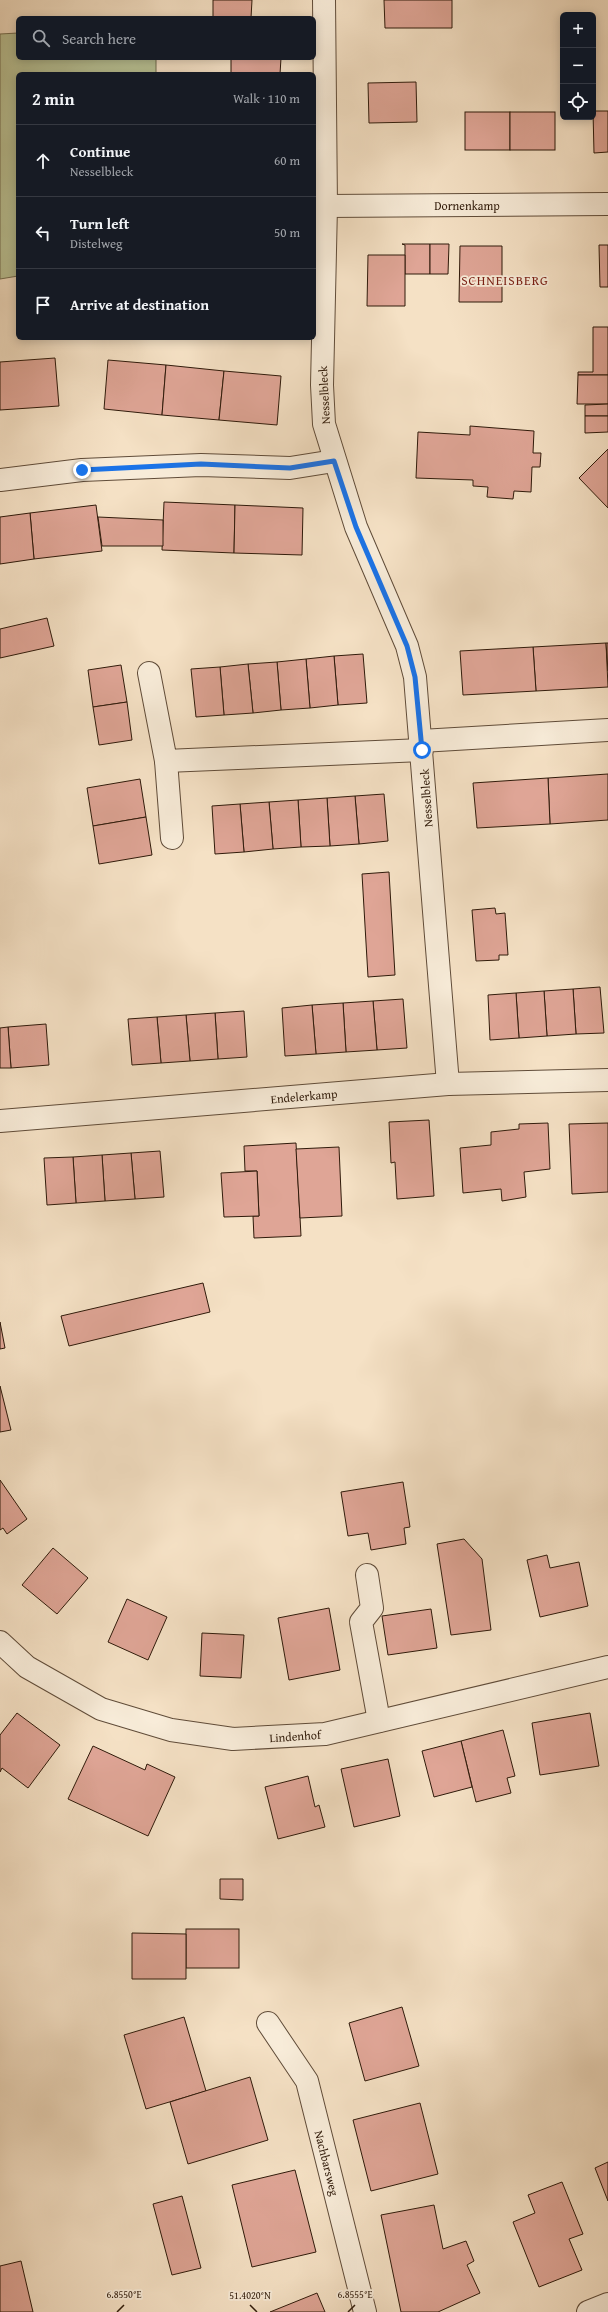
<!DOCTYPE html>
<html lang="en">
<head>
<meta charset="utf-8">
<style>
	body { margin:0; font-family:"Gentium Book Plus",serif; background:#242831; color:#f1f3f6 }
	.controls { position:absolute; right:12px; top:12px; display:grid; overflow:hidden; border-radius:6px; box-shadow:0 2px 10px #0003 }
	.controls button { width:36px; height:36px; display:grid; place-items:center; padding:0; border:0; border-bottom:1px solid #363941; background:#171b24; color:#f1f3f6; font:20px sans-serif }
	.stop { position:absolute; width:12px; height:12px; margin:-9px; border:3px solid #1a73e8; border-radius:50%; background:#fff }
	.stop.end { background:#1a73e8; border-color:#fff; box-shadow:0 1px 4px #0008 }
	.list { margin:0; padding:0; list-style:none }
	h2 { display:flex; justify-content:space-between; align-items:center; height:52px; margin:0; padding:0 16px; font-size:17px }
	h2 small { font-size:13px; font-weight:400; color:#9ea1a6 }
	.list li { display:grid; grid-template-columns:26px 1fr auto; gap:12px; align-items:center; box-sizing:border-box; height:72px; padding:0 16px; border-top:1px solid #363941 }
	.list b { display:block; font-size:15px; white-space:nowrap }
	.list p { margin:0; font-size:13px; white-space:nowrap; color:#9ea1a6 }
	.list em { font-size:13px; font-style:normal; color:#9ea1a6 }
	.icon { flex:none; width:22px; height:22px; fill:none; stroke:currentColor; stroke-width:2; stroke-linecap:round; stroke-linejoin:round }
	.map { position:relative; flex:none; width:608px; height:2312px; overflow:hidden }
	.search { position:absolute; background:#171b24; box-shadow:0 2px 10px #0003; left:16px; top:16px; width:300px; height:44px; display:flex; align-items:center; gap:10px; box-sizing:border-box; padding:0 14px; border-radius:6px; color:#9ea1a6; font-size:15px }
	.panel { position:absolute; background:#171b24; box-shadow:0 2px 10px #0003; left:16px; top:72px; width:300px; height:268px; border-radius:6px }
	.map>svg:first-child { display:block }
	.green { fill:#bac396; stroke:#746e50 }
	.building { fill:#dfa596; stroke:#2f1a0a }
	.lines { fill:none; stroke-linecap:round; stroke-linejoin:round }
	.minor-casing { stroke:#604c39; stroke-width:24 }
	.minor { stroke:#f8ecd9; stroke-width:22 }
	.route { stroke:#1a73e8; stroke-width:5 }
	.ticks { fill:none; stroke:#2f1a0a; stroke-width:1.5 }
	.labels { text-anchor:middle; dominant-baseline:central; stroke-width:3.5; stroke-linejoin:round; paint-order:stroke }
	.street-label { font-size:12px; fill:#2f1a0a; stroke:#f8ecd9 }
	.neighbourhood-label { font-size:13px; letter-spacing:1px; fill:#7a1f14; stroke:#f8ecd9 }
	.ticks-label { font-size:10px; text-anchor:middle; fill:#2f1a0a; stroke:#f8ecd9; stroke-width:3.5; stroke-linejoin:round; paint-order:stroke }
</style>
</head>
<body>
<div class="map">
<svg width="608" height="2312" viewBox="0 0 608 2312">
	<rect width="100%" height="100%" fill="#f5e1c5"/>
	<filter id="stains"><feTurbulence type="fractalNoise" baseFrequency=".005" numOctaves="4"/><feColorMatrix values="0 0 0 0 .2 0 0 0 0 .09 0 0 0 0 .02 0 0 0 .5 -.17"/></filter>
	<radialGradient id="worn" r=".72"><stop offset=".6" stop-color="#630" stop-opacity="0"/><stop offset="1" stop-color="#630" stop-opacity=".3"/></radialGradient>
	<!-- green -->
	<path class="green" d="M18 33V58H156V74H18V276L0 279V34Z"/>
	<!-- building -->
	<g class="building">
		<path d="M213 0H252L251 18H213Z"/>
		<path d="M384 0H452V28H385Z"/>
		<path d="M231 58H281L280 74H231Z"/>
		<path d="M416 82 417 122 369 123 368 83Z"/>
		<path d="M593 111H608V152L594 153Z"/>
		<rect x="465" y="112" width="45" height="38"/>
		<rect x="510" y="112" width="45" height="38"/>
		<path d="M402 244H430V274H405V245Z"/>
		<path d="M430 244H449L448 274H430Z"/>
		<path d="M599 245H608V287H600Z"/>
		<path d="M460 246H502V302H459Z"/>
		<path d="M368 255H405V306H367Z"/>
		<path d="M593 327H608V375H578V372H593Z"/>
		<path d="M55 358 59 406 0 410V362Z"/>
		<path d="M108 360 166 365 162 415 104 409Z"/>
		<path d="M166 365 224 371 219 420 162 415Z"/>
		<path d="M224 371 281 376 277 425 219 420Z"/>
		<path d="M578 375H608V404H577Z"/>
		<path d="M608 404V416H585V405Z"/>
		<path d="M585 416H608V432L585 433Z"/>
		<path d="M470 426 534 431 533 453H541L540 467H532L531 492 514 491 513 499 487 497 488 487 473 486V480L416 478 418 432 470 435Z"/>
		<path d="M608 449V508L579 478Z"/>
		<path d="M164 502 235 505 234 553 162 550Z"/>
		<path d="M96 505 102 551 34 559 30 513Z"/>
		<path d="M235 505 303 508 302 555 234 553Z"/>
		<path d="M30 513 34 559 0 564V517Z"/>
		<path d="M98 517 163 520V546H102Z"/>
		<path d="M47 618 54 646 0 658V629Z"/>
		<path d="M606 643 608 687 536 691 533 647Z"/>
		<path d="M606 643H608V671Z"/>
		<path d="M533 647 536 691 463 695 460 651Z"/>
		<path d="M363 654 367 703 338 705 334 656Z"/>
		<path d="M334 656 338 705 310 708 306 659Z"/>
		<path d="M306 659 310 708 281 710 277 662Z"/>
		<path d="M277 662 281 710 253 713 248 664Z"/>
		<path d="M248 664 253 713 224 715 220 667Z"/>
		<path d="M121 665 127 702 93 707 88 670Z"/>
		<path d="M220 667 224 715 196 717 191 669Z"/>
		<path d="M127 702 132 740 99 745 93 707Z"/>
		<path d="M608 774V820L550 824 548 778Z"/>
		<path d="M548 778 550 824 477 828 473 783Z"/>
		<path d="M140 779 146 817 93 826 87 788Z"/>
		<path d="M384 794 388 841 359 844 355 796Z"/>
		<path d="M355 796 359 844 330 846 327 798Z"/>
		<path d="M327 798 330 846 301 847 298 800Z"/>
		<path d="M298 800 301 847 273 849 269 802Z"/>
		<path d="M269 802 273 849 244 852 240 804Z"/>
		<path d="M240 804 244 852 215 854 212 806Z"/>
		<path d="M146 817 152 855 99 864 93 826Z"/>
		<path d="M389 872 395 975 368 977 362 874Z"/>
		<path d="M495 908 496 914 505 913 508 955H499V960L476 961 472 910Z"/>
		<path d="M600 987 604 1033 576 1034 573 989Z"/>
		<path d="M573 989 576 1034 547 1036 544 991Z"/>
		<path d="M544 991 547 1036 519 1038 516 993Z"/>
		<path d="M516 993 519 1038 490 1040 488 995Z"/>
		<path d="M403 999 407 1048 377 1050 373 1001Z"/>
		<path d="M373 1001 377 1050 346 1052 343 1003Z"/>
		<path d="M343 1003 346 1052 316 1054 312 1005Z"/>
		<path d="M312 1005 316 1054 285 1056 282 1008Z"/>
		<path d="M244 1011 247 1057 218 1059 215 1013Z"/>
		<path d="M215 1013 218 1059 190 1061 186 1015Z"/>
		<path d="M186 1015 190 1061 161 1063 157 1017Z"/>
		<path d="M157 1017 161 1063 132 1065 128 1019Z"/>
		<path d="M46 1024 49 1065 11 1068 8 1027Z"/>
		<path d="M8 1027 11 1068H0V1028Z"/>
		<path d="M429 1120 434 1196 397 1199 395 1162 391 1163 389 1122Z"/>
		<path d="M548 1123 550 1169 524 1172 526 1197 502 1201 501 1189 463 1193 460 1148 491 1145V1132L519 1129V1124Z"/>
		<path d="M608 1123V1192L572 1194 569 1124Z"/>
		<path d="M296 1143 301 1236 254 1238 253 1216H259L257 1171H245L244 1146Z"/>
		<path d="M339 1147 342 1216 300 1218 296 1149Z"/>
		<path d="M160 1151 164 1197 135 1199 131 1153Z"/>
		<path d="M131 1153 135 1199 105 1201 102 1155Z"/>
		<path d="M102 1155 105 1201 76 1203 73 1157Z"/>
		<path d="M73 1157 76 1203 47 1205 44 1158Z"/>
		<path d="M257 1171 259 1216 224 1217 221 1173Z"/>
		<path d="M203 1283 210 1312 69 1346 61 1316Z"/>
		<path d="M0 1322 5 1348 0 1349Z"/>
		<path d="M0 1386 11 1430 0 1432Z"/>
		<path d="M0 1480 27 1519 7 1534 3 1528 0 1530Z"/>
		<path d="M403 1482 410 1527 404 1528 406 1544 371 1550 368 1533 348 1536 341 1492Z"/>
		<path d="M464 1539 482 1559 491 1630 451 1635 437 1544Z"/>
		<path d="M53 1548 88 1578 57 1614 22 1585Z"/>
		<path d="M547 1555 550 1568 579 1562 588 1606 540 1617 527 1560Z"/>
		<path d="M127 1599 167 1617 148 1660 108 1642Z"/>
		<path d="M329 1608 340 1670 289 1680 278 1618Z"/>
		<path d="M431 1609 437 1648 388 1655 382 1616Z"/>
		<path d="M202 1633 244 1635 241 1678 200 1676Z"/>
		<path d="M17 1713 60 1745 28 1788 2 1768 0 1772V1735Z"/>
		<path d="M590 1713 599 1766 540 1775 532 1723Z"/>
		<path d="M503 1730 515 1776 507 1778 511 1793 476 1802 461 1741Z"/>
		<path d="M461 1741 472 1787 434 1797 422 1751Z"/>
		<path d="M93 1746 145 1770 147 1764 175 1777 148 1836 68 1799Z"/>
		<path d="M388 1759 400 1816 354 1827 341 1769Z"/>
		<path d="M308 1776 315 1807 319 1805 325 1827 278 1839 265 1787Z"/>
		<path d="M220 1879H243V1900L220 1899Z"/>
		<rect x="186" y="1929" width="53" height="39"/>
		<path d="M132 1933 186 1934V1979H132Z"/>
		<path d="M402 2007 419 2066 365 2081 349 2023Z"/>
		<path d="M184 2017 206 2091 146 2109 124 2035Z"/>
		<path d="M250 2077 268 2140 188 2164 170 2102Z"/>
		<path d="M420 2103 438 2174 371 2191 353 2120Z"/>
		<path d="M608 2162V2201L595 2168Z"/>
		<path d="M295 2170 316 2252 252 2267 232 2185Z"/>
		<path d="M562 2182 583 2234 569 2239 582 2270 539 2287 513 2222 535 2213 528 2195Z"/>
		<path d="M182 2196 201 2268 172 2275 153 2204Z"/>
		<path d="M434 2205 443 2249 466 2241 474 2261 467 2265 480 2293 438 2312H401L381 2215Z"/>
		<path d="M21 2261 33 2312H0V2266Z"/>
		<path d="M317 2293 325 2312H270Z"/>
	</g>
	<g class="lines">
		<defs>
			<g id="minor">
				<path d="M324 0 326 206 322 385 324 424 356 527 407 646 415 677 448 1084"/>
				<path d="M326 206 608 204"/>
				<path d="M0 480 82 470 201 465 290 468 334 461"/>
				<path d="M149 673 166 761 422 750"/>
				<path d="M421 741 608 730"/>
				<path d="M166 761 172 838"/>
				<path d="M0 1121 448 1084 608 1080"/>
				<path d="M367 1575 372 1608 361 1622 379 1721"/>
				<path d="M0 1642 27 1667 101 1709 171 1730 233 1739 325 1734 608 1667"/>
				<path d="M268 2023 307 2081 365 2312"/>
				<path d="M588 2312 608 2304"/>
			</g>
		</defs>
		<!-- minor casing -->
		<use href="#minor" class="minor-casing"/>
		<!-- minor -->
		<use href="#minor" class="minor"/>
	</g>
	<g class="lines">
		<!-- route -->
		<path class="route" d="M82 470 201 464 290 468 334 461 356 527 407 646 415 677 422 750"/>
	</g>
	<!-- ticks -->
	<path class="ticks" d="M250 2305 257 2312M117 2312 124 2305M348 2312 355 2305"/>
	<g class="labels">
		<!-- street labels -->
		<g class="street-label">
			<text x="467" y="205">Dornenkamp</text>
			<text transform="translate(324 395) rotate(-93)">Nesselbleck</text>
			<text transform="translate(426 798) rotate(-94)">Nesselbleck</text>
			<text transform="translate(304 1096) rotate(-5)">Endelerkamp</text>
			<text transform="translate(295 1736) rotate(-4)">Lindenhof</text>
			<text transform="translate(327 2163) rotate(76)">Nachbarsweg</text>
		</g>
		<!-- neighbourhood labels -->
		<g class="neighbourhood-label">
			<text x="505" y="280">SCHNEISBERG</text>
		</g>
	</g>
	<g class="ticks-label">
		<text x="124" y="2298">6.8550°E</text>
		<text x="355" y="2298">6.8555°E</text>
		<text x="250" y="2299">51.4020°N</text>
	</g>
	<rect width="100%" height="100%" filter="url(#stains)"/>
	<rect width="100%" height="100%" fill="url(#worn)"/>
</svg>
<div class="controls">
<button>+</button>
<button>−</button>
<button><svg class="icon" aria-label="locate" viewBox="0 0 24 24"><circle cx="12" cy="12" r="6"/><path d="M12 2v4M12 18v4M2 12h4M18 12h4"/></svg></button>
</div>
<div class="stop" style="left:422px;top:750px"></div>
<div class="stop end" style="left:82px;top:470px"></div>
<div class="search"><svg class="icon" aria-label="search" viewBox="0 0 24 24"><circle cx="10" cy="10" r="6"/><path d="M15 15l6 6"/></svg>Search here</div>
<section class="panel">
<h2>2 min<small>Walk · 110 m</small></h2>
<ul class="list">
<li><svg class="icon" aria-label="ahead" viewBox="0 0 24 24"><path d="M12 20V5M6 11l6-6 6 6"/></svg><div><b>Continue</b><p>Nesselbleck</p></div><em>60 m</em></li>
<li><svg class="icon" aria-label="left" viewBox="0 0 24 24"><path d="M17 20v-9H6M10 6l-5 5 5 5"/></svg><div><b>Turn left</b><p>Distelweg</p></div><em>50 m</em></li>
<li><svg class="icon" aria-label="arrive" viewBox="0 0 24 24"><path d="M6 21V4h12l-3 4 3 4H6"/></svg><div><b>Arrive at destination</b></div></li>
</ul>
</section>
</div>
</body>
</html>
